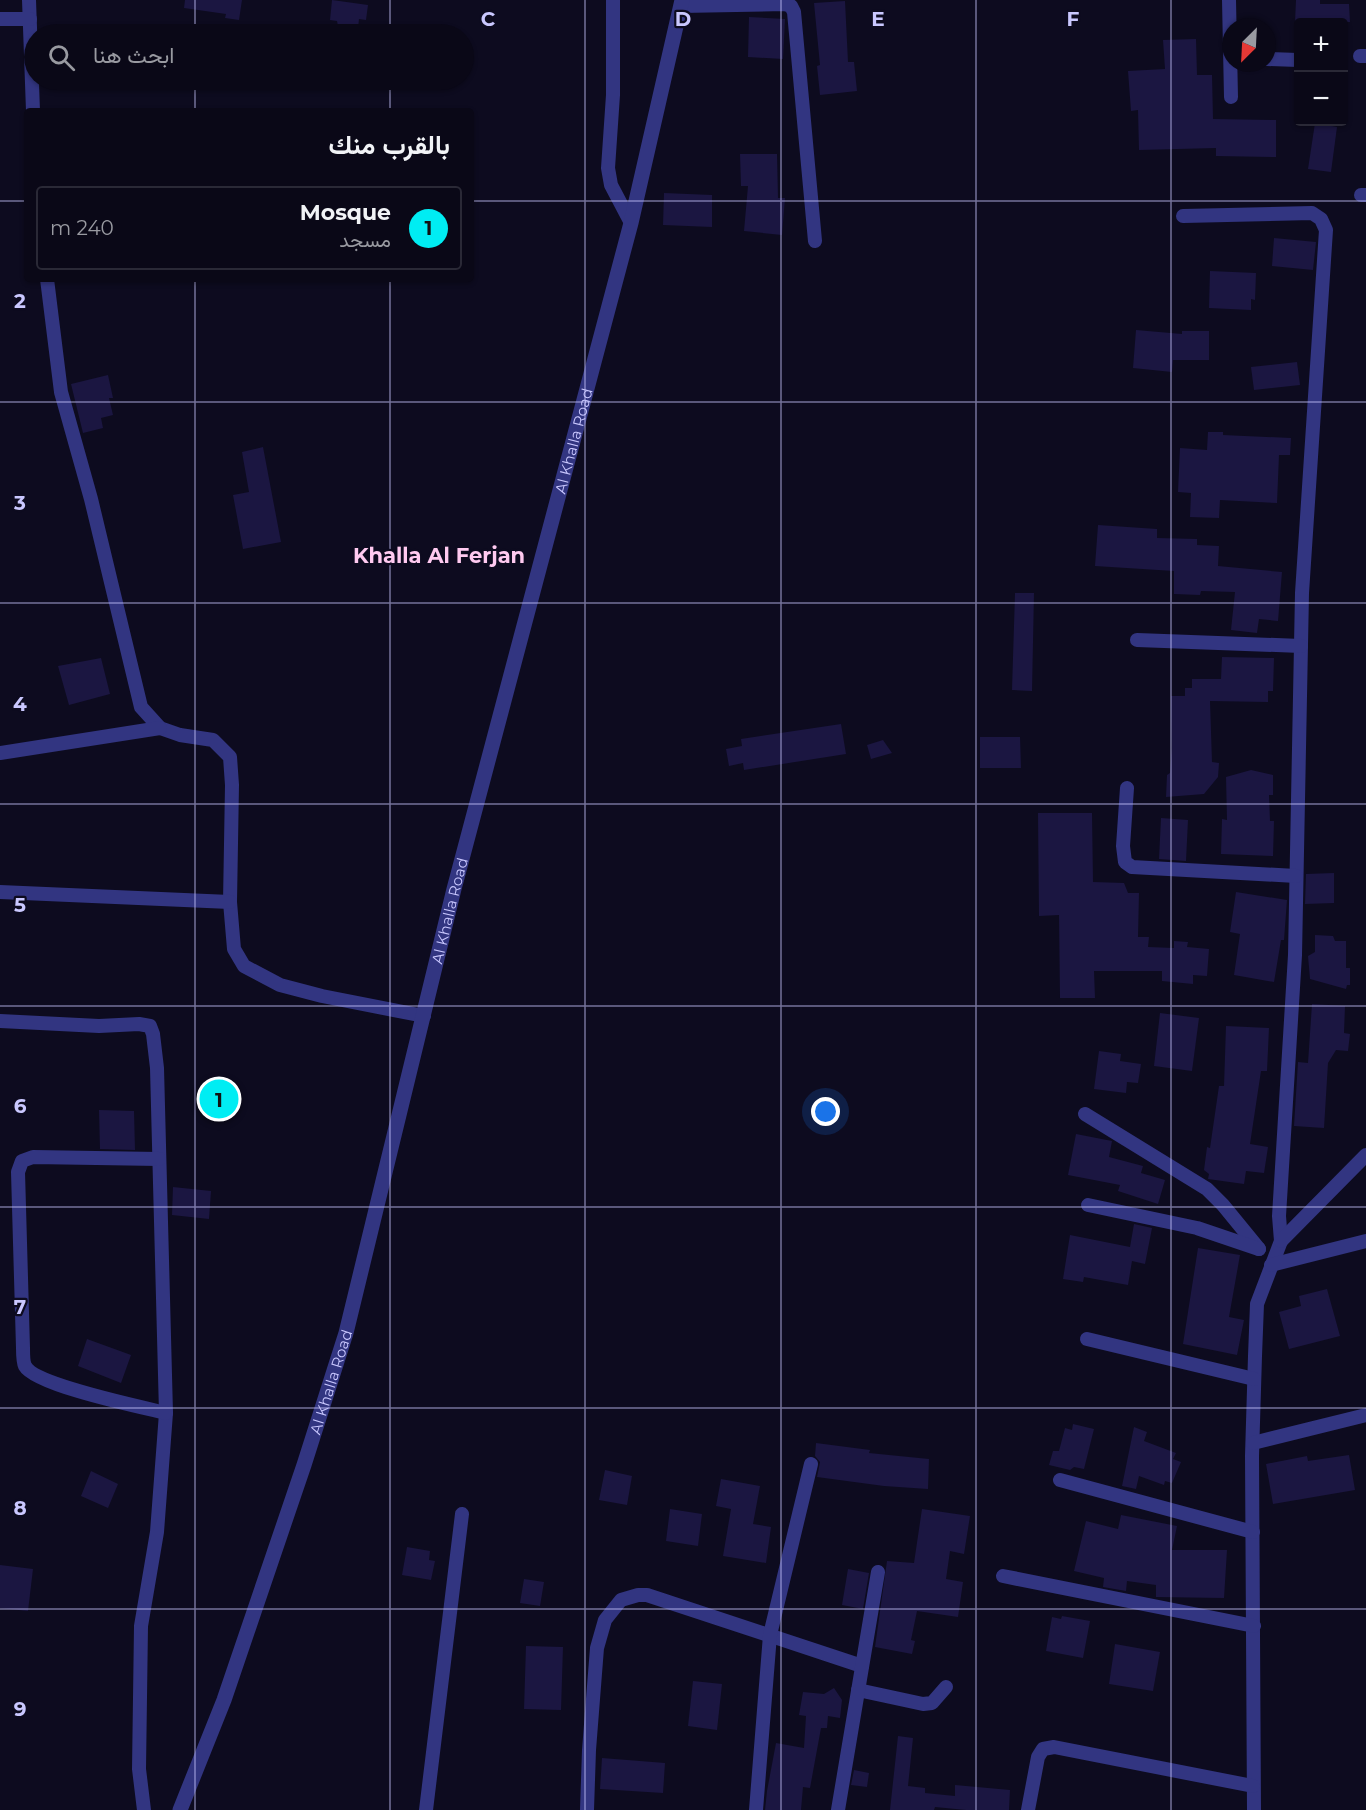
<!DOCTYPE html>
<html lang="ar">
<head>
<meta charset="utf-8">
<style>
	body { margin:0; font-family:Montserrat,Vazirmatn,sans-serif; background:#181624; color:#f1f3f6; direction:rtl }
	.controls { position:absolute; right:18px; top:18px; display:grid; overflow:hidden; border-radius:6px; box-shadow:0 2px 4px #0004 }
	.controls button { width:54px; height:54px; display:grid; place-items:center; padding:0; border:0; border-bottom:2px solid #2a2936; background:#0a0817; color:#f1f3f6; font:30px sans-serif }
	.compass { position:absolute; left:1222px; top:18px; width:54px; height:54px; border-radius:50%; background:#0a0817; box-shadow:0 2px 4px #0004; rotate:204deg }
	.you { position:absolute; left:826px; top:1112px; width:21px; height:21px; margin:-15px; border:4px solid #fff; border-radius:50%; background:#1a73e8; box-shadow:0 0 0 9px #1a73e833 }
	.badge { display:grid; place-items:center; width:39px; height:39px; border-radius:50%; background:#00edf3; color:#111; font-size:20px; font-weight:700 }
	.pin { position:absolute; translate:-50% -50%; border:3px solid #fff; box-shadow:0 2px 6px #0006 }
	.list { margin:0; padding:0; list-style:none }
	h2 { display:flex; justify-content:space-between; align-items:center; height:78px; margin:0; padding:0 24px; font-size:26px }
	h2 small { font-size:20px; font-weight:400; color:#999aa1 }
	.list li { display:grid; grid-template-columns:39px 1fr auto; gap:18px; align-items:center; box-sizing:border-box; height:84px; margin:0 12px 12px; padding:0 12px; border:2px solid #2a2936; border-radius:6px }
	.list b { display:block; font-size:22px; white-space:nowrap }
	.list p { margin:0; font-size:20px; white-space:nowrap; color:#999aa1 }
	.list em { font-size:20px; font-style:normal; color:#999aa1 }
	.icon { flex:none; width:33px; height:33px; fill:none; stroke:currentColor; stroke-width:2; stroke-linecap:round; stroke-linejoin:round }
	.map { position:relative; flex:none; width:1366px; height:1810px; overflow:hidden; direction:ltr }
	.search { position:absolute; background:#0a0817; box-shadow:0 2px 4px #0004; left:24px; top:24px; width:450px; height:66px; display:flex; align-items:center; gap:15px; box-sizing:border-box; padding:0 21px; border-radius:33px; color:#999aa1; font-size:22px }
	.panel { position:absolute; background:#0a0817; box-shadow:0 2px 4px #0004; left:24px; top:108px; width:450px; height:174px; border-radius:6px; direction:rtl }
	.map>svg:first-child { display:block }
	.building { fill:#1b1641 }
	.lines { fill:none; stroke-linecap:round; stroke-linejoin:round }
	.minor { stroke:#323581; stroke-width:14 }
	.tertiary { stroke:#323581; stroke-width:15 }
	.grid { fill:none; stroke:#cac8ff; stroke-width:1.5; stroke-opacity:0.55 }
	.labels { text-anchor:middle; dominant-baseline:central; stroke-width:4.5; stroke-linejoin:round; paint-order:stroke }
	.street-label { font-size:15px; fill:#cac8ff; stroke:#0d0b1f }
	.district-label { font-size:21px; font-weight:bold; fill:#ffcaf0; stroke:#0d0b1f }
	.grid-label { font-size:20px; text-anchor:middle; font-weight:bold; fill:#cac8ff; stroke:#0d0b1f; stroke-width:4.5; stroke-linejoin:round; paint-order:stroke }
</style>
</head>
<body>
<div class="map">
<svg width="1366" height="1810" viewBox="0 0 1366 1810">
	<rect width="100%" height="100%" fill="#0d0b1f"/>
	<!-- building -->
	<g class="building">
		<path d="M185 0H242L239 20 225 18 226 14 184 8Z"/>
		<path d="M332 0 368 5 366 20 359 19 358 29 338 26 337 21 330 20Z"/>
		<path d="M1296 0H1320V4H1349L1350 22H1295Z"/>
		<path d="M845 1 848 62H854L857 91 820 95 817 66 820 65 814 3Z"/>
		<path d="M749 17 785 19 783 59 748 57Z"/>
		<path d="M1196 39 1197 75H1212L1213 119 1276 120V157L1216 156V148L1139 150 1138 110 1131 111 1128 71 1165 69 1163 40Z"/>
		<path d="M1315 123 1337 127 1331 172 1308 169Z"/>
		<path d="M740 154H777L778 198H785L782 235 744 231 748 186H741Z"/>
		<path d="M664 193 712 195V227L663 225Z"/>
		<path d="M1274 238 1316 242 1313 270 1272 266Z"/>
		<path d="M1210 271 1256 273 1255 300 1251 299V310L1209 308Z"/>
		<path d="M1136 330 1182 334V331H1209V360H1173L1172 372 1133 368Z"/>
		<path d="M1297 362 1300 385 1254 390 1251 367Z"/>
		<path d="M108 375 113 398H109L113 415 101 418 103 428 83 433 71 384Z"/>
		<path d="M1208 432H1223V435L1291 438 1290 455H1279L1277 503 1220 500 1219 518 1190 517 1191 493 1178 492 1180 448 1207 450Z"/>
		<path d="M263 447 281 542 243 549 233 495 249 492 242 452Z"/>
		<path d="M1098 525 1157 529V538L1197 539V545L1219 546 1218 566 1282 572 1278 621 1259 619 1257 633 1231 630 1235 592 1201 591 1200 595 1174 594V571L1095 566Z"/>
		<path d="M1015 593H1034L1032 691 1012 690Z"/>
		<path d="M1222 657 1274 658 1273 691H1268V702L1210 701 1212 762 1219 763 1218 777 1204 794 1166 797 1167 775 1170 773 1172 748 1171 696H1185V688H1192V679H1221Z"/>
		<path d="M101 658 110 694 69 705 58 666Z"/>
		<path d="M841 724 846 754 744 770 743 763 729 766 726 749 742 746 741 739Z"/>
		<path d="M980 737H1020L1021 768H980Z"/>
		<path d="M883 740 892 753 871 759 867 745Z"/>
		<path d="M1251 770 1273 775V795H1269L1270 821H1274L1273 856 1221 854 1222 819 1227 820 1226 777Z"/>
		<path d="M1038 813H1092L1093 882 1124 883 1128 893H1139L1138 937H1149L1148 947 1174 948V941L1188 942 1187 947 1209 949 1207 976 1193 975V984L1162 981V971H1094L1095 998H1060L1059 915 1039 916Z"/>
		<path d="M1161 818 1188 820 1186 861 1159 859Z"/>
		<path d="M1334 873V903L1305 904 1306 874Z"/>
		<path d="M1236 892 1287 900 1284 940H1281L1274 982 1234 975 1240 934 1230 932Z"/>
		<path d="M1315 935 1333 936 1335 941H1346V968H1350V985H1347L1346 989 1310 979 1308 956 1315 952Z"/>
		<path d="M1312 1004 1345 1006 1344 1033 1350 1034 1348 1051 1336 1050 1328 1063 1324 1128 1294 1126 1298 1062 1308 1063Z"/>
		<path d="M1160 1013 1199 1018 1192 1071 1154 1066Z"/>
		<path d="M1226 1026 1269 1028 1267 1071H1261L1250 1144 1268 1147 1264 1173 1246 1171 1244 1184 1208 1179 1209 1174 1204 1170 1207 1147 1210 1148 1219 1086H1224Z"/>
		<path d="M1099 1051 1121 1054 1120 1061 1141 1064 1138 1083 1127 1082 1126 1093 1094 1089Z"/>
		<path d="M99 1110 134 1111 135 1150 100 1149Z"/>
		<path d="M1076 1134 1112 1141 1109 1157 1143 1166 1141 1173 1165 1180 1158 1204 1118 1191 1120 1185 1068 1175Z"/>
		<path d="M173 1187 211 1191 209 1219 172 1215Z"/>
		<path d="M1134 1224 1152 1228 1145 1264 1132 1261 1128 1285 1084 1277 1083 1282 1063 1279 1070 1235 1130 1247Z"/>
		<path d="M1198 1248 1240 1255 1229 1317 1244 1320 1237 1355 1183 1344Z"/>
		<path d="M1327 1289 1340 1336 1289 1349 1279 1312 1301 1306 1299 1296Z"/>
		<path d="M87 1339 131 1355 121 1383 78 1366Z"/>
		<path d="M1073 1424 1094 1429 1084 1469 1074 1467 1070 1470 1049 1465 1053 1451H1059L1065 1428 1072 1430Z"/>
		<path d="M1134 1427 1147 1432 1144 1441 1176 1453 1173 1459 1181 1462 1172 1483 1165 1481 1164 1485 1139 1476 1136 1489 1122 1486Z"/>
		<path d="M816 1443 870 1450 869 1453 929 1459 928 1489 884 1486 817 1477 820 1462 815 1456Z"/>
		<path d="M1349 1455 1355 1490 1273 1504 1266 1464 1307 1456 1308 1461Z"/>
		<path d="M605 1470 632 1476 627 1505 599 1500Z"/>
		<path d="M91 1471 118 1484 108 1508 81 1496Z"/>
		<path d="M721 1479 760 1486 753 1524 771 1527 766 1563 723 1556 731 1509 716 1506Z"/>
		<path d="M670 1509 702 1514 698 1546 666 1541Z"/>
		<path d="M922 1509 970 1516 964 1554 950 1551 946 1579 963 1582 958 1617 917 1611 911 1640 915 1641 912 1654 875 1647 887 1561 914 1563Z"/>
		<path d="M1121 1515 1177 1526 1172 1550H1227L1224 1598 1156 1597V1585L1127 1581 1126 1591 1103 1587 1104 1578 1074 1571 1086 1521 1118 1529Z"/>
		<path d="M407 1547 430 1551 429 1560 435 1561 431 1580 402 1575Z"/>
		<path d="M0 1565 33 1569 28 1611 0 1608Z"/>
		<path d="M848 1569 869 1573 863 1609 842 1605Z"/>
		<path d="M524 1579 544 1582 540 1606 520 1603Z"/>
		<path d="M1062 1616 1090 1621 1083 1658 1046 1651 1052 1617 1061 1619Z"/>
		<path d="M1115 1644 1160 1652 1153 1691 1109 1684Z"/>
		<path d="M526 1646 563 1647 561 1710 524 1709Z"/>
		<path d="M693 1681 722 1684 717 1730 688 1726Z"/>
		<path d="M834 1688 842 1700 840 1718 828 1716 827 1728H821L810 1788 803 1787 801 1810H765L767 1791 776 1743 804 1748 806 1716 799 1715 803 1692 824 1694Z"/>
		<path d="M898 1736 913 1738 908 1786 925 1788V1793L955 1796V1785L1010 1790 1009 1810H966L935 1807 934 1810H890Z"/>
		<path d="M602 1758 665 1763 663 1793 600 1789Z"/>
		<path d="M854 1770 869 1773 867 1787 851 1785Z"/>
	</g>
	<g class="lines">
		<!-- minor -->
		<g class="minor">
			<path d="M29 0 33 111"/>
			<path d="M613 0V95L608 168 611 185 631 223"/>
			<path d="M1229 0 1231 97"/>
			<path d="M681 6 785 4 791 6 794 12 815 241"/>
			<path d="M0 19H30"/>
			<path d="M1360 56H1366"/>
			<path d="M1267 59 1298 60"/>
			<path d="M1361 195H1366"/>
			<path d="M1183 216 1312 213 1321 219 1326 230 1302 593 1295 955 1279 1216 1281 1241 1257 1304 1255 1356 1252 1456 1254 1810"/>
			<path d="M47 279 61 392 91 499 141 707 160 728 180 735 213 740 230 757 232 785 230 902 234 949 244 966 280 985 322 996 424 1016"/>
			<path d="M1137 640 1301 646"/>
			<path d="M0 753 160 728"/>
			<path d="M1127 788 1123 846 1125 862 1132 867 1296 876"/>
			<path d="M0 892 230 902"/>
			<path d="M0 1021 99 1026 139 1024 150 1026 153 1034 157 1068 166 1413 157 1532 141 1626 139 1769 144 1810"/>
			<path d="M1085 1114 1207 1189 1223 1205 1259 1249"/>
			<path d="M159 1159 33 1157 22 1161 18 1172 23 1348C23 1353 23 1362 25 1366 35 1385 141 1407 166 1413"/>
			<path d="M1088 1205 1197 1228 1259 1249"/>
			<path d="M1281 1241 1366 1155"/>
			<path d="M1271 1265 1366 1241"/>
			<path d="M1087 1339 1254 1379"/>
			<path d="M1253 1443 1366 1415"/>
			<path d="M1060 1480 1253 1532"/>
			<path d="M1003 1576 1254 1626"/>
			<path d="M858 1690 923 1704 932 1703 946 1687"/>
			<path d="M426 1810 462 1514"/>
			<path d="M587 1810 589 1750 597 1648 605 1620 621 1600 638 1595H647L862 1666"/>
			<path d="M756 1810 770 1635 811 1464"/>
			<path d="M838 1810 878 1572"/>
			<path d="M1028 1810 1038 1757 1043 1749 1054 1747 1253 1786"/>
		</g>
		<!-- tertiary -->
		<path class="tertiary" id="s1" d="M180 1810 224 1700 304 1465 346 1333 454 889 631 223 682 0"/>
	</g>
	<!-- grid -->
	<path class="grid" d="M195 0V34M390 0V34M585 0V1810M781 0V1810M976 0V1810M1171 0V1810M195 80V111M390 80V111M0 201H27M471 201H1366M195 279V1810M390 279V1810M0 402H1366M0 603H1366M0 804H1366M0 1006H1366M0 1207H1366M0 1408H1366M0 1609H1366"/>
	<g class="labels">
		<!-- street labels -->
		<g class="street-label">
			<text stroke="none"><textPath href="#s1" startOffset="1426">Al Khalla Road</textPath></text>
			<text stroke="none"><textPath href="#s1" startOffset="940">Al Khalla Road</textPath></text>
			<text stroke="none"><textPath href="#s1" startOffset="454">Al Khalla Road</textPath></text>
		</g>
		<!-- district labels -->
		<g class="district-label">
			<text x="439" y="555">Khalla Al Ferjan</text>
		</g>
	</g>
	<g class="grid-label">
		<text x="488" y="26">C</text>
		<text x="683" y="26">D</text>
		<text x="878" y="26">E</text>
		<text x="1073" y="26">F</text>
		<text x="20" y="308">2</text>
		<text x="20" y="510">3</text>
		<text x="20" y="711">4</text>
		<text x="20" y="912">5</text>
		<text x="20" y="1113">6</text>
		<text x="20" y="1314">7</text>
		<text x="20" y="1515">8</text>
		<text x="20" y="1716">9</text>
	</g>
</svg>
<div class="controls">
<button>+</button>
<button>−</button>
</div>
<svg class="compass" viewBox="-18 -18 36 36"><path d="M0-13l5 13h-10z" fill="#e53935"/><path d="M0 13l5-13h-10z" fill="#999aa1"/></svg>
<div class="you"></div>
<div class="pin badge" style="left:219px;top:1099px">1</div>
<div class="search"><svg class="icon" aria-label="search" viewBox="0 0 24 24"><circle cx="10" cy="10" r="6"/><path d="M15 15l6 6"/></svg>ابحث هنا</div>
<section class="panel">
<h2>بالقرب منك<small></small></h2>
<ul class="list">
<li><span class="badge">1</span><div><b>Mosque</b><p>مسجد</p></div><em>240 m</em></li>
</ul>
</section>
</div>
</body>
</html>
